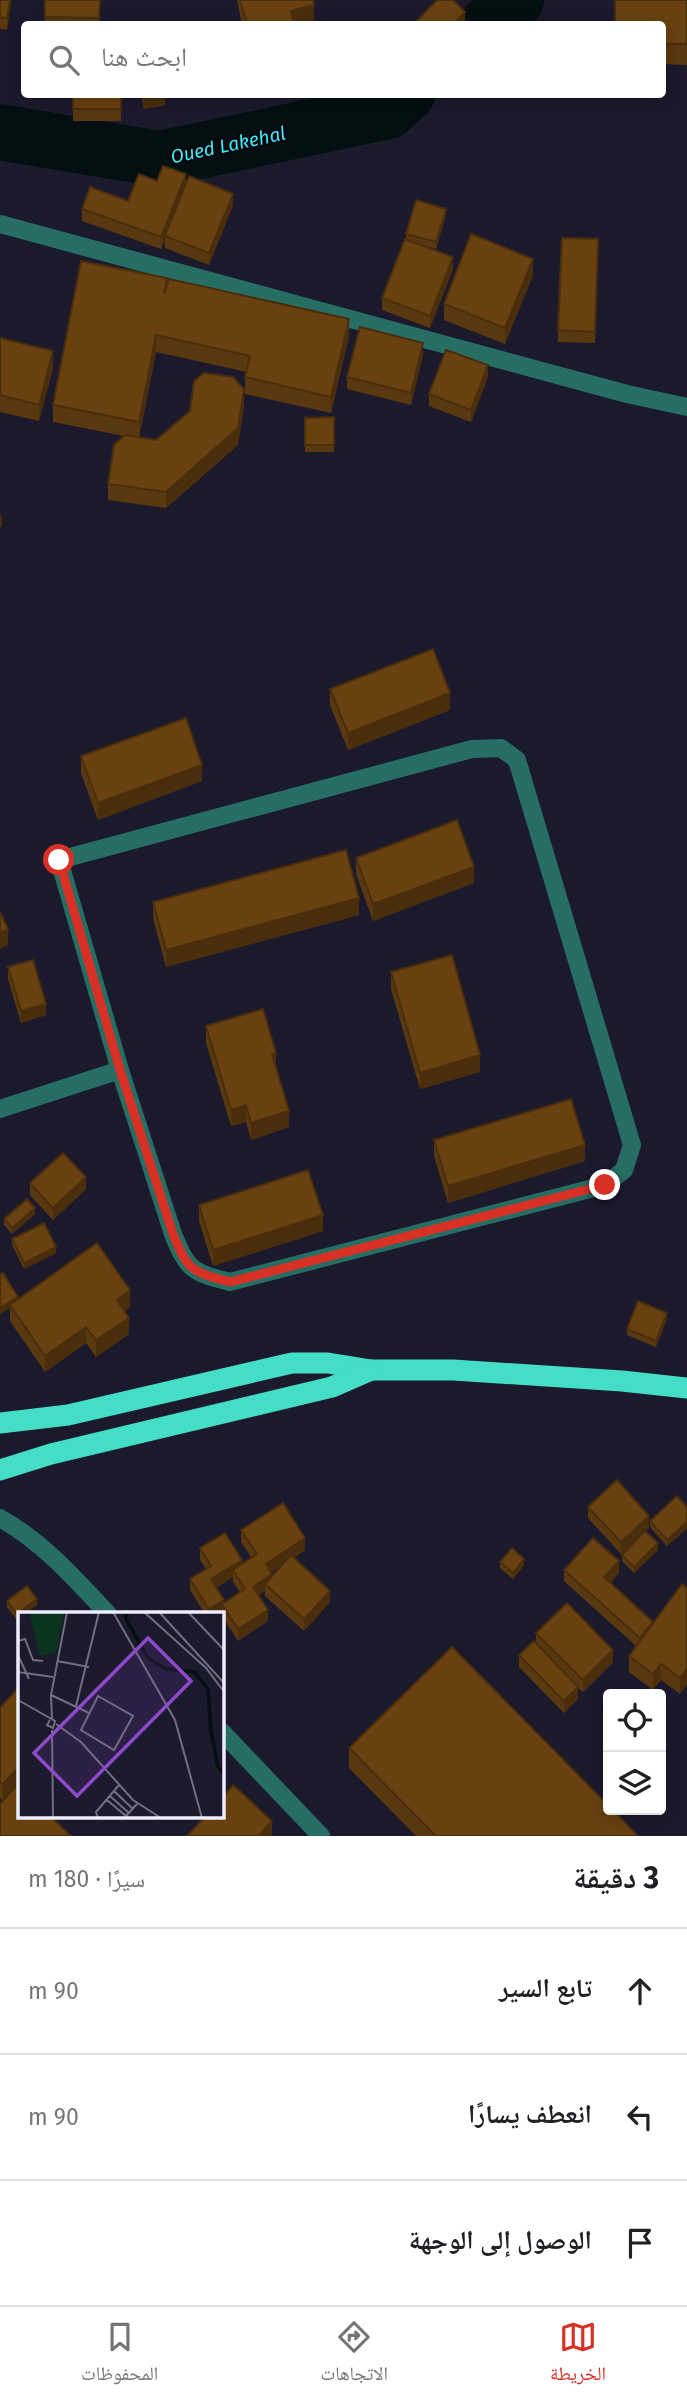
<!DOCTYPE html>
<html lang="ar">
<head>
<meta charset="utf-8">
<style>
	body { margin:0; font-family:"Fira Sans","Noto Naskh Arabic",sans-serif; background:#f6f6f6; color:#202124; direction:rtl }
	.controls { position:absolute; right:21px; bottom:21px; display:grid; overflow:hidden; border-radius:7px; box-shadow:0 4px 18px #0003 }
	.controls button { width:63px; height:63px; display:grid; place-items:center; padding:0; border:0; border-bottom:2px solid #e0e0e0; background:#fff; color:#202124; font:35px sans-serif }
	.stop { position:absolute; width:21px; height:21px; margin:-16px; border:5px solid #d93025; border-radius:50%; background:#fff }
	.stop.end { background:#d93025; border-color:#fff; box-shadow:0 2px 7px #0008 }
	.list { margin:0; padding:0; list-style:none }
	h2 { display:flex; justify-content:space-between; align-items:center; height:91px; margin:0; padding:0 28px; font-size:30px }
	h2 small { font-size:23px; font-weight:400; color:#757577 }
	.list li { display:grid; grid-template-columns:46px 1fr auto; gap:21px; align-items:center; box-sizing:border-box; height:126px; padding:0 28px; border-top:2px solid #e0e0e0 }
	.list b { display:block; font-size:26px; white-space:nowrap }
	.list em { font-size:23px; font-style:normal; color:#757577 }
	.icon { flex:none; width:38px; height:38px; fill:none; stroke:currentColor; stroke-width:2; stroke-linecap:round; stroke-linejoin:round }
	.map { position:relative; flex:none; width:687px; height:1836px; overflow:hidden; direction:ltr }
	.search { position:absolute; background:#fff; box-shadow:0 4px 18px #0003; left:21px; right:21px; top:21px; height:77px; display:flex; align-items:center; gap:18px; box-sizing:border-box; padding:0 24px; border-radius:7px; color:#757577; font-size:26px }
	.sheet { height:469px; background:#fff }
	nav { display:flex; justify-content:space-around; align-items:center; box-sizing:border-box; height:98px; border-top:2px solid #e0e0e0; background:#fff; font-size:19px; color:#757577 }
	nav a { display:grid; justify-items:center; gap:4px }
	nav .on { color:#d93025 }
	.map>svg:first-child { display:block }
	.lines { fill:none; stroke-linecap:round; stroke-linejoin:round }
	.river { stroke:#030f10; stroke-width:56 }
	.minor { stroke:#266e63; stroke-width:18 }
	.highway { stroke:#44ddc7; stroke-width:21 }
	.wall { fill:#5a380f; fill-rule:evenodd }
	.shaded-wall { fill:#4a2e0c }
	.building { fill:#694111; stroke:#4a2e0c; stroke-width:2 }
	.route { stroke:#d93025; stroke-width:9 }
	.labels { text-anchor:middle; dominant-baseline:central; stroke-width:5; stroke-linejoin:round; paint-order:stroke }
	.water-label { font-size:19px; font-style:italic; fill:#43e9f8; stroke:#06060d }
	.inset-river { fill:none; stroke:#030f10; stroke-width:3.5 }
	.inset-road { fill:none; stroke:#6f6e7f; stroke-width:2 }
	.view { fill:#8c49c8; fill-opacity:0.15; stroke:#8c49c8; stroke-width:3.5 }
	.inset-edge { fill:none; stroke:#eeeefc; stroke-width:3.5 }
</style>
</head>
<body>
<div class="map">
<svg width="687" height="1836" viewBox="0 0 687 1836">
	<rect width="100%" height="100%" fill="#1b192c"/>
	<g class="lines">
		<!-- river -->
		<g class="river">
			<path d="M488 24 516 0"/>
			<path d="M0 132 160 159 388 111 407 94"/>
		</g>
		<!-- minor -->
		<g class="minor">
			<path d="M0 224 627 394 687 407"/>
			<path d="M501 748 517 760 632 1145 624 1170 605 1185 230 1282C192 1272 188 1271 173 1234L120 1070 59 860 472 749Z"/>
			<path d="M0 1109 120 1070"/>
			<path d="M0 1518C43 1542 74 1578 108 1614"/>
			<path d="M222 1732 321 1836"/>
		</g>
		<!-- highway -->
		<g class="highway">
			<path d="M0 1423 68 1415 292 1363H328L371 1370H453L622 1381 687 1388"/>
			<path d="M0 1470 51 1454 332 1387 371 1370"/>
		</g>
	</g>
	<!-- wall -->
	<g class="wall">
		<path d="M0 0H11L7 30 0 29Z"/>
		<path d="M45 0H100L99 24H45Z"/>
		<path d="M237 0H313L314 21 302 24H242Z"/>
		<path d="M687 0V65L662 64V24Z"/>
		<rect x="73" y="94" width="48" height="27"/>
		<path d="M141 94H165V105L144 109Z"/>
		<path d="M186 185 233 205 209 265 165 248V240L161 249 82 221V209L128 201Z"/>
		<path d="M446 215 436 249 415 243 453 269 430 328 382 310V298L406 239V234Z"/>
		<path d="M598 251 595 343 558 342V330Z"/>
		<path d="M533 275 505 344 444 320V304Z"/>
		<path d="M167 284 349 336 331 413 245 394V377L247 372 156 352 139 437 156 440 244 406 238 445 166 508 108 500V484L124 436 53 422V405Z"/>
		<path d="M0 338 53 368 39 421 0 412Z"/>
		<path d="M423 355 411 405 347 389V377Z"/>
		<path d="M488 377 471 422 429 406V394Z"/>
		<path d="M334 417V452H305V418Z"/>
		<path d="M330 689 450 710 348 750 330 705Z"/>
		<path d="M81 756 202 781 98 820 81 773Z"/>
		<path d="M356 858 474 883 373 921 356 874Z"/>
		<path d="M153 902 359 915 166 967 153 918Z"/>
		<path d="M8 967 46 1015 21 1023 8 979Z"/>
		<path d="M391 972 480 1072 420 1089 391 989Z"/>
		<path d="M206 1026 276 1070 289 1127 251 1140 246 1122 231 1126 206 1043Z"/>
		<path d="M434 1140 585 1161 448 1203 434 1156Z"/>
		<path d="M30 1183 86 1189 53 1220 30 1195Z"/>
		<path d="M199 1205 323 1231 213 1266 199 1221Z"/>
		<path d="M35 1214 12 1234 4 1225V1219Z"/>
		<path d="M12 1239 56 1253 24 1269 12 1245Z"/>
		<path d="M3 1273 18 1299 130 1307 124 1311 129 1334 96 1357 86 1343 45 1372 10 1321V1308Z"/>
		<path d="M667 1319 656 1347 627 1335V1329Z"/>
		<path d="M588 1507 649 1528 645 1531 658 1550 634 1573 622 1561V1555L645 1531 621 1554 588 1518Z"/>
		<path d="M687 1507V1528L667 1546 650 1527V1521Z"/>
		<path d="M241 1530 305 1550 294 1558 330 1602 304 1631 265 1596V1591L258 1595 268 1621 238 1641 222 1616V1613L205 1614 190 1590V1579L206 1569 200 1560V1548L242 1564 251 1557 241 1542ZM282 1565 272 1576 271 1572ZM233 1577V1582L240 1592 224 1603 216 1588Z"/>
		<path d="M500 1562 524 1565 513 1579 500 1568Z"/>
		<path d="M564 1570 619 1573 610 1583 653 1622 682 1584 680 1694 661 1680 653 1690 629 1672V1656L636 1646 564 1581Z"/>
		<path d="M7 1601 37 1605 19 1614V1618L17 1620 7 1607Z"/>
		<path d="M536 1633 613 1662 583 1692 578 1688V1699L564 1713 519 1667V1655L536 1643Z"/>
		<path d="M19 1687V1783L3 1801 0 1798V1708Z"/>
		<path d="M349 1748 638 1836H416L349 1768Z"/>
	</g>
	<!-- shaded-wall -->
	<g class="shaded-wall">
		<path d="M10 0H11L7 30V18Z"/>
		<path d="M314 5V21L302 24H291V11Z"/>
		<path d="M465 12V23L464 24H453Z"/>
		<path d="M158 94H165V105L144 109V98Z"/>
		<path d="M186 174V186L165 236V240L161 249V237Z"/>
		<path d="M233 194V205L209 265V253Z"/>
		<path d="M446 209V215L436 249V242Z"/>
		<path d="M453 257V269L430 328V316Z"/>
		<path d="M533 259V275L505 344V328Z"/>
		<path d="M349 319V336L331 413V397Z"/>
		<path d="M156 335V352L139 439V422Z"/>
		<path d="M423 343V355L411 405V393Z"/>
		<path d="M53 351V368L39 421V405Z"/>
		<path d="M488 365V377L471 422V410Z"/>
		<path d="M244 389V406L238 445 166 508V492Z"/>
		<path d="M2 513V525L0 529V517Z"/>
		<path d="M450 693V710L348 750V733Z"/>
		<path d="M202 765V781L98 820V803Z"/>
		<path d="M474 867V883L373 921V904Z"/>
		<path d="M359 898V915L166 967V950Z"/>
		<path d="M8 929V945L0 949V933Z"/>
		<path d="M46 1004V1015L21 1023V1011Z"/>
		<path d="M276 1053V1070L272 1054Z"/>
		<path d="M480 1055V1072L420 1089V1073Z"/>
		<path d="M246 1105V1122L231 1126V1110Z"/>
		<path d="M289 1111V1127L251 1140V1123Z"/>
		<path d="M585 1145V1161L448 1203V1186Z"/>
		<path d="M86 1177V1189L53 1220V1208Z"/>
		<path d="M35 1208V1214L12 1234V1228Z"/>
		<path d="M323 1215V1231L213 1266V1250Z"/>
		<path d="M56 1247V1253L24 1269V1263Z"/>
		<path d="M130 1290V1307L117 1317V1300Z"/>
		<path d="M18 1297V1303L10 1305V1308L0 1314V1308Z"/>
		<path d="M667 1313V1319L656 1347V1341Z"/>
		<path d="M129 1318V1334L96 1357V1340Z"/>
		<path d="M86 1327V1343L45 1372V1356Z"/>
		<path d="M649 1516V1528L621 1554V1542Z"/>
		<path d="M687 1522V1528L667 1546V1540Z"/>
		<path d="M305 1538V1550L266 1576V1564Z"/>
		<path d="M658 1543V1550L634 1573V1567Z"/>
		<path d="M524 1559V1565L513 1579V1573Z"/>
		<path d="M242 1560V1572L233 1570V1577L211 1591V1579Z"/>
		<path d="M619 1561V1573L604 1589V1577Z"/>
		<path d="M272 1574V1586L265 1584V1591L253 1599V1587Z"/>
		<path d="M330 1591V1602L304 1631V1619Z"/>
		<path d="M37 1599V1605L25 1614H19V1618L17 1620V1614Z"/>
		<path d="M224 1600V1606L222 1604V1613L209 1614V1609Z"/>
		<path d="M268 1610V1621L238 1641V1629Z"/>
		<path d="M613 1650V1662L583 1692V1680Z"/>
		<path d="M661 1664V1680L653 1690V1674Z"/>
		<path d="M687 1669V1685L680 1694V1678Z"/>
		<path d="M578 1687V1699L564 1713V1701Z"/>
		<path d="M19 1767V1783L3 1801V1784Z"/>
		<path d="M272 1821V1836H259Z"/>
	</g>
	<!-- building -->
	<g class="building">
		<path d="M0 0H10L7 18 0 17Z"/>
		<path d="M45 0H100L99 18 45 17Z"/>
		<path d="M240 0H313L314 5 291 11 294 24H247Z"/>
		<path d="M437 0H453L465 12 453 24H414Z"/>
		<path d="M615 0H687V44H662V24H615Z"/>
		<rect x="73" y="94" width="48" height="15"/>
		<path d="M144 94H158L144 98Z"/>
		<path d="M163 166 186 174 161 237 82 209 90 187 128 201 139 174 157 181Z"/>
		<path d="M189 176 233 194 209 253 165 236Z"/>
		<path d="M416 200 446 209 436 242 406 234Z"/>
		<path d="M471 234 533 259 505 328 444 304Z"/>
		<path d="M562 238 598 239 595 332 558 330Z"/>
		<path d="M405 239 453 257 430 316 382 298Z"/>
		<path d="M81 261 167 278 164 294 169 279 349 319 331 397 245 377 250 356 156 335 139 422 53 405Z"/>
		<path d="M360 327 423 343 411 393 347 377Z"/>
		<path d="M0 338 53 351 39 405 0 395Z"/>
		<path d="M446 350 488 365 471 410 429 394Z"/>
		<path d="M204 373 233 377 244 389 238 428 166 492 108 484 114 445 125 435 156 440 190 411 194 381Z"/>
		<path d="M334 417V445H305V418Z"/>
		<path d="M433 649 450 693 348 733 330 689Z"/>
		<path d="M186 718 202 765 98 803 81 756Z"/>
		<path d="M457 820 474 867 373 904 356 858Z"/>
		<path d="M346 850 359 898 166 950 153 902Z"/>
		<path d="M0 912 8 929 0 933Z"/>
		<path d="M452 955 480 1055 420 1073 391 972Z"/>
		<path d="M33 960 46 1004 21 1011 8 967Z"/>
		<path d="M263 1009 276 1053 272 1054 289 1111 251 1123 246 1105 231 1110 206 1026Z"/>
		<path d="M571 1099 585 1145 448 1186 434 1140Z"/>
		<path d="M63 1153 86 1177 53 1208 30 1183Z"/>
		<path d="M308 1170 323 1215 213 1250 199 1205Z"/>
		<path d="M27 1199 35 1208 12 1228 4 1219Z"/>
		<path d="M44 1223 56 1247 24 1263 12 1239Z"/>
		<path d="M97 1243 130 1290 117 1300 129 1318 96 1340 86 1327 45 1356 10 1305Z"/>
		<path d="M3 1273 18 1297 0 1308V1274Z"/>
		<path d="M638 1301 667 1313 656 1341 627 1329Z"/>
		<path d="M617 1480 649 1516 621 1542 588 1507Z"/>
		<path d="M677 1496 687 1507V1522L667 1540 650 1521Z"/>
		<path d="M283 1503 305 1538 266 1564 272 1574 253 1587 268 1610 238 1629 222 1604 245 1589 233 1570 257 1554 241 1530Z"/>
		<path d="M645 1531 658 1543 634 1567 622 1555Z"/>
		<path d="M225 1533 242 1560 211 1579 224 1600 209 1609 190 1579 211 1566 200 1548Z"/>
		<path d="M593 1538 619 1561 604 1577 653 1622 640 1638 564 1570Z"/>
		<path d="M512 1548 524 1559 513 1573 500 1562Z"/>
		<path d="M291 1555 330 1591 304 1619 265 1584Z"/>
		<path d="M682 1584 687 1588V1669L680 1678 661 1664 653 1674 629 1656Z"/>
		<path d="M27 1586 37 1599 17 1614 7 1601Z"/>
		<path d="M567 1603 613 1650 583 1680 536 1633Z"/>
		<path d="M534 1641 578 1687 564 1701 519 1655Z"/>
		<path d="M452 1647 608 1805V1810H613L638 1836H436L349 1748Z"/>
		<path d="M19 1687V1767L3 1784 0 1782V1708Z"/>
		<path d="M17 1785 19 1787V1817H51L71 1836H0V1804Z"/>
		<path d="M233 1785 272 1821 259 1836H187L205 1817H222V1798Z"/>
	</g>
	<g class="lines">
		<!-- route -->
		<path class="route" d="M59 860 120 1070 173 1234C188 1271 192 1272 230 1282L605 1185"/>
	</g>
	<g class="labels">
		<!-- water labels -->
		<g class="water-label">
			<text transform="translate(228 145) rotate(-12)">Oued Lakehal</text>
		</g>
	</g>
	<!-- overview -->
	<g transform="translate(18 1612)">
		<rect width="206" height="206" fill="#1b192c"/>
		<path d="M11 0H46L38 40 22 44Z" fill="#0a341d"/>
		<path class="inset-river" d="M108 0V7L130 46 148 57 176 60 190 77 193 119 200 155 207 163"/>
		<path class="inset-road" d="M95 0 157 108 184 206M126 0 188 56 207 81M141 0 207 72M170 0 207 39M0 29 7 27 15 48 25 49M0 43 11 67M39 49 71 55M0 60 35 65M33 83 71 101M80 84 115 104 96 138 63 118ZM0 88 37 109 35 116 29 113 32 108M58 94 81 0M34 108 33 83 49 0M38 112 63 130 115 188 143 206M34 118 35 206M96 179 115 197M92 184 111 201M89 188 108 204 119 192M80 206 78 200 101 173"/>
		<path class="view" d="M130 26 173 69 59 184 16 141Z"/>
		<rect width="206" height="206" class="inset-edge"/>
	</g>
</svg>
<div class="controls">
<button><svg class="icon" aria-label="locate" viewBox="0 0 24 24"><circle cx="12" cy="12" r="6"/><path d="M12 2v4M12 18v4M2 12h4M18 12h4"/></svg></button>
<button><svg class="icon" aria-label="layers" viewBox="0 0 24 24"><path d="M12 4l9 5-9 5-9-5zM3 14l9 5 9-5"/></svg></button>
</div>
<div class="stop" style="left:59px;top:860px"></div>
<div class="stop end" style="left:605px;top:1185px"></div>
<div class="search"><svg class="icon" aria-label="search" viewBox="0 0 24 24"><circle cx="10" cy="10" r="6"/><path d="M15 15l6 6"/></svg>ابحث هنا</div>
</div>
<section class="sheet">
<h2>3 دقيقة<small>سيرًا · 180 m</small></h2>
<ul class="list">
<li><svg class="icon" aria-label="ahead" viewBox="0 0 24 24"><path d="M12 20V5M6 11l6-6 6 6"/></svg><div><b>تابع السير</b></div><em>90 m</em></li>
<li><svg class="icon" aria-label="left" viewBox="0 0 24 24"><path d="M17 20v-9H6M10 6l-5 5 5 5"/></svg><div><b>انعطف يسارًا</b></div><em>90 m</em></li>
<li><svg class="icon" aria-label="arrive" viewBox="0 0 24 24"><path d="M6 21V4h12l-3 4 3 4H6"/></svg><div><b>الوصول إلى الوجهة</b></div></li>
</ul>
</section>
<nav>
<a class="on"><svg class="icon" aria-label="map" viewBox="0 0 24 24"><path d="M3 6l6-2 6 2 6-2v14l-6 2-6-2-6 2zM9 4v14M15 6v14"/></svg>الخريطة</a>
<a><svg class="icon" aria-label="directions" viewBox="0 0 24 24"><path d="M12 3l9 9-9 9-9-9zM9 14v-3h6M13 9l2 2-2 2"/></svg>الاتجاهات</a>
<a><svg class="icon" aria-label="saved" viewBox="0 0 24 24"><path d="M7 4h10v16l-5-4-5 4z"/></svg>المحفوظات</a>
</nav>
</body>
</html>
